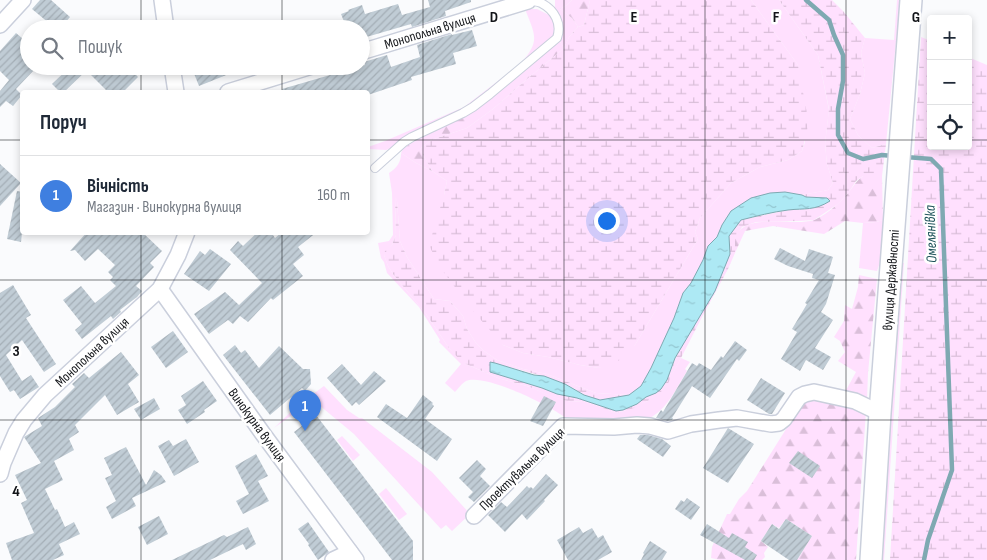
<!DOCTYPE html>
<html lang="uk">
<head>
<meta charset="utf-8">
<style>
	body { margin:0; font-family:"Sofia Sans Condensed",sans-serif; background:#f2f2f3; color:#1f2937 }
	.controls { position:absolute; right:15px; top:15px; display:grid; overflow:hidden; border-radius:5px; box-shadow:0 2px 8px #0003 }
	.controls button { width:45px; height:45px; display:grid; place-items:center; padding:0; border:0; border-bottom:1px solid #e0e1e3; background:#fff; color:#1f2937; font:25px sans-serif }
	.you { position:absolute; left:606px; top:220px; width:18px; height:18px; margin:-12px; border:4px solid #fff; border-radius:50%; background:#1a73e8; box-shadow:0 0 0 8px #1a73e833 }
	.badge { display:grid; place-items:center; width:32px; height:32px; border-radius:50%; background:#647727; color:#fff; font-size:16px; font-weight:700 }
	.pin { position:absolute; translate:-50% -41px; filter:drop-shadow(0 1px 2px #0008) }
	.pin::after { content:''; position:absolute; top:26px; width:18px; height:15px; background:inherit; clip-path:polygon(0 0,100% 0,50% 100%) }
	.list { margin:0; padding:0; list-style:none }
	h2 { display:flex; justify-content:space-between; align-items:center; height:65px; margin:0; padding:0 20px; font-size:21px }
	h2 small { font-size:16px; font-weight:400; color:#747a83 }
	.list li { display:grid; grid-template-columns:32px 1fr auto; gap:15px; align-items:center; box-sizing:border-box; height:80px; padding:0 20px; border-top:1px solid #e0e1e3 }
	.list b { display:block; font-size:19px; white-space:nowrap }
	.list p { margin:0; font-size:16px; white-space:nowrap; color:#747a83 }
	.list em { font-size:16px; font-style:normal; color:#747a83 }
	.icon { flex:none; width:28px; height:28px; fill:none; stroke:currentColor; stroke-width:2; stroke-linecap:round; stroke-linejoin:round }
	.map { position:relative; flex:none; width:987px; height:560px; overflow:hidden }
	.search { position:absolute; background:#fff; box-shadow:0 2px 8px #0003; left:20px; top:20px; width:350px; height:55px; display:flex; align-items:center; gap:12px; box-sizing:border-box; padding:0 18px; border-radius:28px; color:#747a83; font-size:19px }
	.panel { position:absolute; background:#fff; box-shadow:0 2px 8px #0003; left:20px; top:90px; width:350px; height:145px; border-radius:5px }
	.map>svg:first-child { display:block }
	.green { fill:#ffe0fe }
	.forest { fill:url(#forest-firs) }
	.wetland { fill:url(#wetland-marsh) }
	.water { fill:url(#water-ripples); stroke:#7fa9b2 }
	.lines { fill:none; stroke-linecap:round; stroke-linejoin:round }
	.stream { stroke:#7fa9b2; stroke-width:4.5 }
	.building { fill:url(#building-hatch) }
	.lane-casing { stroke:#cacfdc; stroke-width:10 }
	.street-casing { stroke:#cacfdc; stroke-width:18 }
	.secondary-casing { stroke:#cacfdc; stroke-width:24 }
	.lane { stroke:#fff; stroke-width:8 }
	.street { stroke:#fff; stroke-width:15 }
	.secondary { stroke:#fff; stroke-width:21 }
	.grid { fill:none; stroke:#131519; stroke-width:1; stroke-opacity:0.55 }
	.labels { text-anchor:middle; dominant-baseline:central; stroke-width:5; stroke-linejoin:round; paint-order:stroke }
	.street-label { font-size:14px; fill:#131519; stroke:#fff }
	.water-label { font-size:15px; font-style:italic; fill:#1e525a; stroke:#fff }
	.grid-label { font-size:16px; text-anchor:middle; font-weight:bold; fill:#131519; stroke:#fff; stroke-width:5; stroke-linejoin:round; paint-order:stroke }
</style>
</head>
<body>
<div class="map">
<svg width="987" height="560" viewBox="0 0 987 560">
	<defs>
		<pattern id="forest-firs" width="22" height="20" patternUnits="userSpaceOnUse" patternTransform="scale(1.25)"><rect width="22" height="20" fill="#ffe0fe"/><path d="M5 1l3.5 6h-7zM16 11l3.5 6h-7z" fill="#dabfd9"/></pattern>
		<pattern id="wetland-marsh" width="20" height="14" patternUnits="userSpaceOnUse" patternTransform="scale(1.25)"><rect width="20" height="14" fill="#ffe0fe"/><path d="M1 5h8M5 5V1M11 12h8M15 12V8" fill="none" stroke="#dabfd9"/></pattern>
		<pattern id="water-ripples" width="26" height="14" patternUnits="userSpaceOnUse" patternTransform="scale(1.25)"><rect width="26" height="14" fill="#ade9f4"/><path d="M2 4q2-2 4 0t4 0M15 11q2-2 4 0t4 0" fill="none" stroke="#94c7d1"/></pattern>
		<pattern id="building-hatch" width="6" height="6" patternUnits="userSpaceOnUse" patternTransform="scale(1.25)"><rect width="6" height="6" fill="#c0ccd5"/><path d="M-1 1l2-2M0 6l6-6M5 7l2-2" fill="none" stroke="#a4aeb6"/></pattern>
	</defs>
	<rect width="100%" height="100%" fill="#fafbfd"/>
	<!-- green -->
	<g class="green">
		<path d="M555 0H572L567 5 560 9 572 18 578 27 569 37 564 48 559 40 562 33V22L555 8Z"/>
		<path d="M751 0H779L818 55 829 110 825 144 827 164 833 183 828 190 802 195 785 192 722 225 717 237 708 246 703 260 691 283 683 293 674 318 651 368 641 386 629 395 596 393 547 374 523 369 497 360 484 351 476 343 467 329 463 316 450 301 434 299 407 257 400 241 397 201 395 196 396 235 392 245 384 255 388 266 393 274 426 314 449 348 466 364 498 378 530 387 553 397 571 402 583 401 595 405 616 413 624 411 648 401 673 373 681 358 690 362 685 369 687 371C676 389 667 410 648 419L569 421C566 419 564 416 560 414 545 403 483 373 466 381 462 383 458 389 455 392L445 383 461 364 439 342 440 340 419 307 387 273 384 262 381 258 378 243 389 241 393 235 392 193 389 173C397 168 401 162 401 153L416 163 432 171 447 181 444 195 503 345 523 353 548 357 580 365 599 368 635 345 698 239 695 232 700 218 731 183 760 167 788 160 802 151 805 142 798 65Z"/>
		<path d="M897 0H900L886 144 872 148 858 135 850 119 860 94 865 73 861 53 865 38 894 40Z"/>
		<path d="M525 9H537L553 17 557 31 553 38 516 69 463 110 410 135 391 148 386 150 368 149V147L385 141 464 107 520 64C541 41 535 35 525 9Z"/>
		<path d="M883 220 880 262 877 271 859 268 863 223 876 222Z"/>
		<path d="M901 263H904L884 560H881Z"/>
		<path d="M324 386 347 410 359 418H362L432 472 470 514 452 531 446 525 441 529 354 434 313 400 274 428 298 405Z"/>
		<path d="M342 436 360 455 353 461 337 440Z"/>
		<path d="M386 488 407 514 399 520 379 494Z"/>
	</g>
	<!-- forest -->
	<g class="forest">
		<path d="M572 0H590L584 25 578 27 572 18 560 9 567 5Z"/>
		<path d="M559 40 564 48 519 86 493 109 467 128 431 140 420 149 432 171 416 163 401 153 403 149 411 143 470 114 491 99Z"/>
		<path d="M863 176H882L883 220 876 222 863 223 845 221 824 234 773 226 745 231 735 253C735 249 734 242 735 238 744 211 793 227 814 220 825 216 841 202 848 193 854 186 855 182 863 176Z"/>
		<path d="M859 275 877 279 868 373 867 400 845 392 856 372 838 361 845 352 840 341 834 337 844 321 845 305 852 309 858 287Z"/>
		<path d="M807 396 866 411 856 560H797L812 536 786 519 779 528 772 524 761 541 768 547 764 553 765 557 762 560H720L711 558 712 547 727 514H730L739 499 747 491 788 426 787 421Z"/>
	</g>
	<!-- wetland -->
	<g class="wetland">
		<path d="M590 0H751L798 65 808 119 807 132 802 151 788 160 760 167 731 183 700 218 695 232 698 239 635 345 620 360 599 368 580 365 548 357 523 353 503 345 473 311 439 266 429 245 444 195 447 181 432 171 420 149 431 140 467 128 493 109 519 86 564 48 569 37 578 27 584 25Z"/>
		<path d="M779 0H832L843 11 865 38 861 53 865 73 860 94 850 119 858 135 872 148 886 144 882 176H863L856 181 849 192 838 204 814 220 798 221 756 222 742 227 735 238V253L728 269 701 319 663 393 634 408 616 413 595 405 583 401 571 402 552 397 530 387 498 378 466 364 460 360 449 348 426 314 393 274 388 266 384 255 385 251 392 245 396 235 395 196H396L397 201 400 241 407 257 434 299 450 301 463 316 467 329 476 343 484 351 497 360 523 369 547 374 596 393 629 395C620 398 608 402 598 400 585 397 575 388 563 383 541 374 517 370 495 363L503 376 542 388 557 394 577 398 616 411 623 410 637 404 646 397 656 392 667 380 675 359 730 254 729 236 741 220 788 210 810 209 827 198 806 197 802 195 828 190 833 183 827 164 825 144 829 109 818 55Z"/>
		<path d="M921 37 931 41V146H968V57L987 65V560H890Z"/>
	</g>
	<!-- water -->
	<path class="water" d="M785 192 802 195 806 197 827 198 830 201C814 211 805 208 788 210 772 212 757 216 741 220L729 236 730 254 715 291 675 358 667 380 661 389 656 393 646 397 637 404 623 410 616 411 577 398 557 394 542 388 490 372V362L495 363 534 375 544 376 565 384 584 395 600 400 629 395 641 386 651 368 674 318 683 293 691 283 703 260 708 246 717 237 722 225 731 211 751 198 770 193Z"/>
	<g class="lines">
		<!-- stream -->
		<g class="stream">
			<path d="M806 0 829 20 834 35 843 55V81L838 109V135L848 153 863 159 882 155 893 156"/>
			<path d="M906 157 931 159 941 169 952 470 928 540 924 560"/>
		</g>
	</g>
	<!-- building -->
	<g class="building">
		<path d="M40 0H51L70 17 60 29H56L32 9Z"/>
		<path d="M428 0H471V2L445 11 446 16 412 27 411 24 363 38 361 29H347L341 14 349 11 348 10 362 5 365 14 398 4 402 15 430 7Z"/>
		<path d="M472 30 477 46 453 53 456 64 411 77 412 80 368 95V92H283L282 89 361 66 365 65 364 62 387 55 391 67 420 57 417 45 452 34V35Z"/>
		<path d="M16 33 29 44V66L34 70 16 89 22 95 13 106 6 101 0 107V91L9 80 0 71V51Z"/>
		<path d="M71 66H91L64 92H60L52 84Z"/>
		<path d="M94 66H114L122 75 130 68 138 77 123 92H108L88 72Z"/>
		<path d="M191 66H246V67L199 86Z"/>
		<path d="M0 164 21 183 0 206Z"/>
		<path d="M17 191 22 192V233L21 242 7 239Z"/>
		<path d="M87 232H142L162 251 150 263 154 267 136 286 142 291 137 297 120 310 121 312 113 319 111 316 82 339 75 330 82 324 63 300 81 286 95 303 116 286 110 280 113 277 108 272 115 265 98 249 85 261 75 250 70 251Z"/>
		<path d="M258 232H271L275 238 282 232H317L298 247 304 255 293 264 303 276 273 300 271 298 248 322 240 316 233 324 228 320 209 334 194 314 225 292 239 305 262 283 230 250 238 241 243 246Z"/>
		<path d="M780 248 805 261 809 249 833 257 828 273 835 275 826 304 821 312 833 320 815 348 831 357 823 370 806 360 800 371 781 359 797 332 792 329 807 304 805 303 819 280 812 278 813 274 788 266 774 259Z"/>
		<path d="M210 249 231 264 209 291 184 274 200 251 205 255Z"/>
		<path d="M13 285 31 315 26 318 56 364 44 372 22 340 6 355 22 381 31 375 39 387 20 399 14 390 10 392 0 376V293Z"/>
		<path d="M173 331 188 352 166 368 151 347Z"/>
		<path d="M735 341 747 350 739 361 737 359 710 398 692 386 672 418H673L672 420 668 421 656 418 661 410 663 412 692 363 697 366 699 363 711 370 721 356 723 358Z"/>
		<path d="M235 345 241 353 245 350 259 368 279 346 303 369H310L311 384 305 391 302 388 270 415 223 355Z"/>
		<path d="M121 352 139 375 128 384 139 402 117 415 105 395 75 425 79 432 70 438 69 439 74 450 54 461 63 480 45 489 55 510 57 509 65 527 74 522 80 534 59 544 64 555 53 560H12L6 543 34 533 21 503 27 500 15 475 41 463 24 437 42 426 38 418 55 407 75 387 72 384 84 373 89 378Z"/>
		<path d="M342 364 361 385 374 371 386 381 359 405 356 402 352 406 327 378Z"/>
		<path d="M761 378 785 393 772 414H769L747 400Z"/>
		<path d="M203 381 217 401 204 410 205 412 187 424 178 410 186 405 181 396Z"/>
		<path d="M423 395 433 403 432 404 434 406 425 419 452 439 437 461 377 417 386 404 407 418Z"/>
		<path d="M544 396 556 402 543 426 530 421Z"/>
		<path d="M154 398 160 409 141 420 134 409Z"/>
		<path d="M316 415 413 541V560H392L294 432Z"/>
		<path d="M728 428 754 444 728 483 703 468Z"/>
		<path d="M640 435H648L662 439 671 446 663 457 637 439Z"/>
		<path d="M186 439 199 462 174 476 158 446 169 440 173 446Z"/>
		<path d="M126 447 146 485 154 470 161 475 166 482 132 498 136 506 112 519 106 507 116 501 105 478 112 475 104 458Z"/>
		<path d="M798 451 820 466 812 478 789 463Z"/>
		<path d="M256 454 268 476 258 481 269 501 243 514 236 501 249 494 235 466Z"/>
		<path d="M477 460 486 469 480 476 490 486 474 502 468 497 473 492 459 478Z"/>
		<path d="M546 474 558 485 544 500 545 501 527 520 522 514 505 532 488 515 501 502 507 507 527 486 529 488 531 487 533 489Z"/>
		<path d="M687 498 700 507 691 520 675 509 681 500 684 502Z"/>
		<path d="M159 516 168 534 147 545 138 527Z"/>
		<path d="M786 519 812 536 797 560H789L761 541 772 524 779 529Z"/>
		<path d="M308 522 329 552 318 560 308 545 309 544 298 529Z"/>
		<path d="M707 524 729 538 732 533 748 542 745 547 757 555 754 560H745L700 535Z"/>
		<path d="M248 527 256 544 246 550 243 544 210 560H172L224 535 227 537Z"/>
		<path d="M579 527 583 533 592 528 598 538 603 535 612 552 598 560H568L557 540Z"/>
		<path d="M650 541 667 552 662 560H641L644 554 643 553Z"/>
	</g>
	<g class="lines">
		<defs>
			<path id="lane" d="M375 168 404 142 412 137 463 113 473 107 490 94 557 38C562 24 555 10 541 3 537 1 533 1 528 1"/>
			<g id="street">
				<path d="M162 0 166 29"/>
				<path d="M0 25 23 0"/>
				<path d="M361 52 528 1"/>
				<path d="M172 66 176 92"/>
				<path d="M228 92 312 66"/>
				<path d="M160 289 263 434 356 560"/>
				<path d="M0 474 3 463 16 433 24 420 45 395 160 289 178 255 187 232"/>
				<path d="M474 516 563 426 614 427 637 425 650 426 668 431 691 424 719 420 737 418 771 424 779 423 784 419 799 397 805 394 814 392 855 401 880 413"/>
				<path d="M333 560 350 552"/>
			</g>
			<path id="secondary" d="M871 560 880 413 911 0"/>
		</defs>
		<!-- lane casing -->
		<use href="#lane" class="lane-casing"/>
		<!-- street casing -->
		<use href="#street" class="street-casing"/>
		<!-- secondary casing -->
		<use href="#secondary" class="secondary-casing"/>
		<!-- lane -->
		<use href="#lane" class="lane"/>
		<!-- street -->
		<use href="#street" class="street"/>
		<!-- secondary -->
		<use href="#secondary" class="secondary"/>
	</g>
	<!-- grid -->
	<path class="grid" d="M141 0V29M282 0V29M423 0V560M564 0V560M705 0V560M846 0V560M141 66V92M282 66V92M0 140H22M368 140H931M968 140H987M141 232V560M282 232V560M0 280H987M0 420H987"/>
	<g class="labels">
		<!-- street labels -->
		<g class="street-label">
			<text transform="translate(430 31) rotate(-17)">Монопольна вулиця</text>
			<text transform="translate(891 280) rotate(-86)">вулиця Державності</text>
			<text transform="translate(92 352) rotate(-43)">Монопольна вулиця</text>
			<text transform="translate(257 425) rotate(54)">Винокурна вулиця</text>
			<text transform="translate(522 469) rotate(-44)">Проектувальна вулиця</text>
		</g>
		<!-- water labels -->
		<g class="water-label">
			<text transform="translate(931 234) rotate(-92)">Омелянівка</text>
		</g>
	</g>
	<g class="grid-label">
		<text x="494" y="22">D</text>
		<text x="634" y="22">E</text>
		<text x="776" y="22">F</text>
		<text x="916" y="22">G</text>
		<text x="16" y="356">3</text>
		<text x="16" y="496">4</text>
	</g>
</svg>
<div class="controls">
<button>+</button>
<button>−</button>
<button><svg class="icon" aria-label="locate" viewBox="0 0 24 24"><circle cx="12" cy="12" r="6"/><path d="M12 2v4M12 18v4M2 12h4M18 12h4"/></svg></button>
</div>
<div class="you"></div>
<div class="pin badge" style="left:305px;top:431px;background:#3f7fe0">1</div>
<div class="search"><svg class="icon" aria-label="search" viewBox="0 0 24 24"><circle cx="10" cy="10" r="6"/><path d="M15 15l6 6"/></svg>Пошук</div>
<section class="panel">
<h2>Поруч<small></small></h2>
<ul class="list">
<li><span class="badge" style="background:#3f7fe0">1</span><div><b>Вічність</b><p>Магазин · Винокурна вулиця</p></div><em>160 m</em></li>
</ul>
</section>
</div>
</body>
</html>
